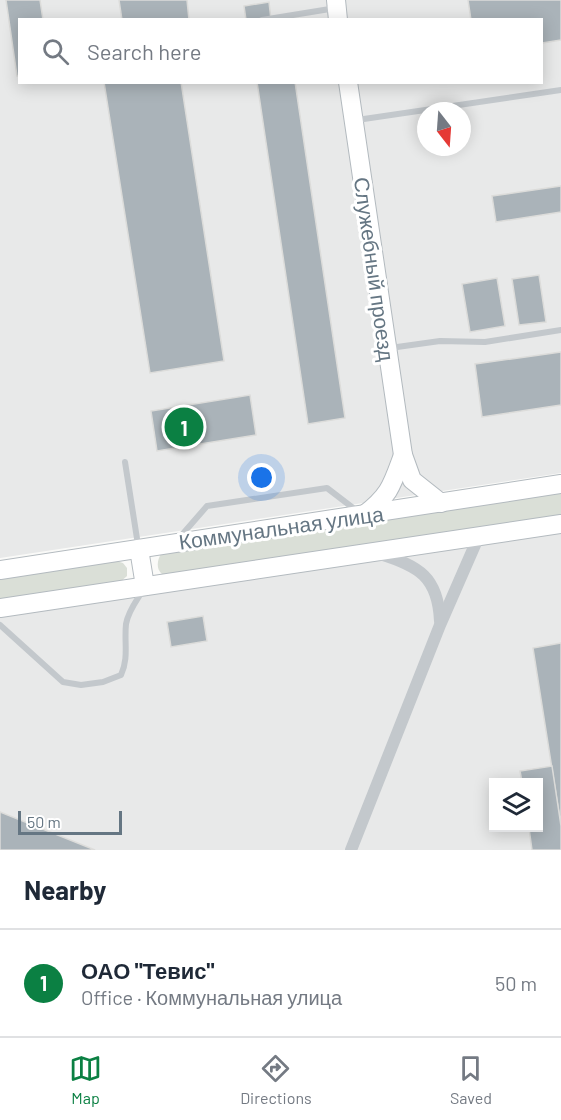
<!DOCTYPE html>
<html lang="en">
<head>
<meta charset="utf-8">
<style>
	body { margin:0; font-family:Barlow,sans-serif; background:#f2f2f3; color:#1f2937 }
	.controls { position:absolute; right:18px; bottom:18px; display:grid; overflow:hidden; border-radius:0px; box-shadow:0 3px 15px #0003 }
	.controls button { width:54px; height:54px; display:grid; place-items:center; padding:0; border:0; border-bottom:2px solid #e0e1e3; background:#fff; color:#1f2937; font:30px sans-serif }
	.compass { position:absolute; left:417px; top:102px; width:54px; height:54px; border-radius:50%; background:#fff; box-shadow:0 3px 15px #0003; rotate:163deg }
	.scale { position:absolute; left:18px; bottom:15px; width:104px; box-sizing:border-box; padding-left:6px; border:3px solid #657683; border-top:0; font-size:16px; line-height:21px; white-space:nowrap; color:#657683; -webkit-text-stroke:4px #fff; paint-order:stroke }
	.you { position:absolute; left:262px; top:478px; width:21px; height:21px; margin:-15px; border:4px solid #fff; border-radius:50%; background:#1a73e8; box-shadow:0 0 0 9px #1a73e833 }
	.badge { display:grid; place-items:center; width:39px; height:39px; border-radius:50%; background:#0b8043; color:#fff; font-size:20px; font-weight:700 }
	.pin { position:absolute; translate:-50% -50%; border:3px solid #fff; box-shadow:0 2px 6px #0006 }
	.list { margin:0; padding:0; list-style:none }
	h2 { display:flex; justify-content:space-between; align-items:center; height:78px; margin:0; padding:0 24px; font-size:26px }
	h2 small { font-size:20px; font-weight:400; color:#747a83 }
	.list li { display:grid; grid-template-columns:39px 1fr auto; gap:18px; align-items:center; box-sizing:border-box; height:108px; padding:0 24px; border-top:2px solid #e0e1e3 }
	.list b { display:block; font-size:22px; white-space:nowrap }
	.list p { margin:0; font-size:20px; white-space:nowrap; color:#747a83 }
	.list em { font-size:20px; font-style:normal; color:#747a83 }
	.icon { flex:none; width:33px; height:33px; fill:none; stroke:currentColor; stroke-width:2; stroke-linecap:round; stroke-linejoin:round }
	.map { position:relative; flex:none; width:561px; height:850px; overflow:hidden }
	.search { position:absolute; background:#fff; box-shadow:0 3px 15px #0003; left:18px; right:18px; top:18px; height:66px; display:flex; align-items:center; gap:15px; box-sizing:border-box; padding:0 21px; border-radius:0px; color:#747a83; font-size:22px }
	.sheet { height:186px; background:#fff }
	nav { display:flex; justify-content:space-around; align-items:center; box-sizing:border-box; height:84px; border-top:2px solid #e0e1e3; background:#fff; font-size:16px; color:#747a83 }
	nav a { display:grid; justify-items:center; gap:3px }
	nav .on { color:#0b8043 }
	.map>svg:first-child { display:block }
	.built { fill:#e8e9e9; fill-rule:evenodd }
	.green { fill:#dadfd7 }
	.building { fill:#aab3b9; stroke:#dcdcda; stroke-width:1.5 }
	.lines { fill:none; stroke-linecap:round; stroke-linejoin:round }
	.secondary-casing { stroke:#b3babf; stroke-width:20 }
	.lane { stroke:#c3c8cc; stroke-width:6 }
	.street { stroke:#c3c8cc; stroke-width:12 }
	.secondary { stroke:#fff; stroke-width:18 }
	.labels { text-anchor:middle; dominant-baseline:central; stroke-width:6; stroke-linejoin:round; paint-order:stroke }
	.street-label { font-size:21px; fill:#657683; stroke:#fff }
</style>
</head>
<body>
<div class="map">
<svg width="561" height="850" viewBox="0 0 561 850">
	<rect width="100%" height="100%" fill="#fafaf8"/>
	<!-- built -->
	<g class="built">
		<path d="M0 0H561V473L0 558ZM20 20H542V82H20ZM426 111H462V147H426Z"/>
		<path d="M561 532V850H0V615ZM494 782H538V828H494Z"/>
	</g>
	<!-- green -->
	<g class="green">
		<path d="M561 490V515L169 576 162 574C156 569 157 560 161 554Z"/>
		<path d="M113 560 123 563 127 568V576L119 583 0 602V577Z"/>
	</g>
	<!-- building -->
	<g class="building">
		<path d="M6 0H40L43 20H20V76H17Z"/>
		<path d="M119 0H187L189 20H122Z"/>
		<path d="M468 0H561V40L542 43V20H471Z"/>
		<path d="M269 2 271 20H246L244 6Z"/>
		<path d="M104 82H181L224 361 150 373Z"/>
		<path d="M257 82H295L345 418 308 424Z"/>
		<path d="M561 186V212L496 222 492 196Z"/>
		<path d="M539 275 546 322 519 325 512 279Z"/>
		<path d="M497 278 505 326 470 332 462 284Z"/>
		<path d="M561 352V405L482 417 475 364Z"/>
		<path d="M250 395 256 435 157 451 151 411Z"/>
		<path d="M203 616 207 641 171 647 167 622Z"/>
		<path d="M561 643V826L533 648Z"/>
		<path d="M552 766 561 826V850H532L529 828H538V782H522L520 771Z"/>
		<path d="M0 812 95 850H0Z"/>
	</g>
	<g class="lines">
		<defs>
			<g id="secondary">
				<path d="M336 0 338 20"/>
				<path d="M348 82 403 455 412 480 441 503"/>
				<path d="M364 515C390 495 392 485 403 455"/>
				<path d="M139 549 145 586"/>
				<path d="M0 570 561 484"/>
				<path d="M0 608 561 524"/>
			</g>
		</defs>
		<!-- secondary casing -->
		<use href="#secondary" class="secondary-casing"/>
		<!-- lane -->
		<g class="lane">
			<path d="M262 20 336 8"/>
			<path d="M357 120 561 90"/>
			<path d="M390 348 440 341 485 342 561 330"/>
			<path d="M125 462 138 545"/>
			<path d="M180 537 207 506 327 488 357 511"/>
			<path d="M0 625 63 682 81 685 103 682 121 675C129 658 124 642 126 624 128 611 137 600 143 590"/>
		</g>
		<!-- street -->
		<g class="street">
			<path d="M380 554C419 566 438 577 440 621"/>
			<path d="M351 850 440 625 478 538"/>
		</g>
		<!-- secondary -->
		<use href="#secondary" class="secondary"/>
	</g>
	<g class="labels">
		<!-- street labels -->
		<g class="street-label">
			<text transform="translate(375 269) rotate(82)">Служебный проезд</text>
			<text transform="translate(281 527) rotate(-8)">Коммунальная улица</text>
		</g>
	</g>
</svg>
<div class="controls">
<button><svg class="icon" aria-label="layers" viewBox="0 0 24 24"><path d="M12 4l9 5-9 5-9-5zM3 14l9 5 9-5"/></svg></button>
</div>
<svg class="compass" viewBox="-18 -18 36 36"><path d="M0-13l5 13h-10z" fill="#e53935"/><path d="M0 13l5-13h-10z" fill="#747a83"/></svg>
<div class="scale">50 m</div>
<div class="you"></div>
<div class="pin badge" style="left:184px;top:427px">1</div>
<div class="search"><svg class="icon" aria-label="search" viewBox="0 0 24 24"><circle cx="10" cy="10" r="6"/><path d="M15 15l6 6"/></svg>Search here</div>
</div>
<section class="sheet">
<h2>Nearby<small></small></h2>
<ul class="list">
<li><span class="badge">1</span><div><b>ОАО &quot;Тевис&quot;</b><p>Office · Коммунальная улица</p></div><em>50 m</em></li>
</ul>
</section>
<nav>
<a class="on"><svg class="icon" aria-label="map" viewBox="0 0 24 24"><path d="M3 6l6-2 6 2 6-2v14l-6 2-6-2-6 2zM9 4v14M15 6v14"/></svg>Map</a>
<a><svg class="icon" aria-label="directions" viewBox="0 0 24 24"><path d="M12 3l9 9-9 9-9-9zM9 14v-3h6M13 9l2 2-2 2"/></svg>Directions</a>
<a><svg class="icon" aria-label="saved" viewBox="0 0 24 24"><path d="M7 4h10v16l-5-4-5 4z"/></svg>Saved</a>
</nav>
</body>
</html>
